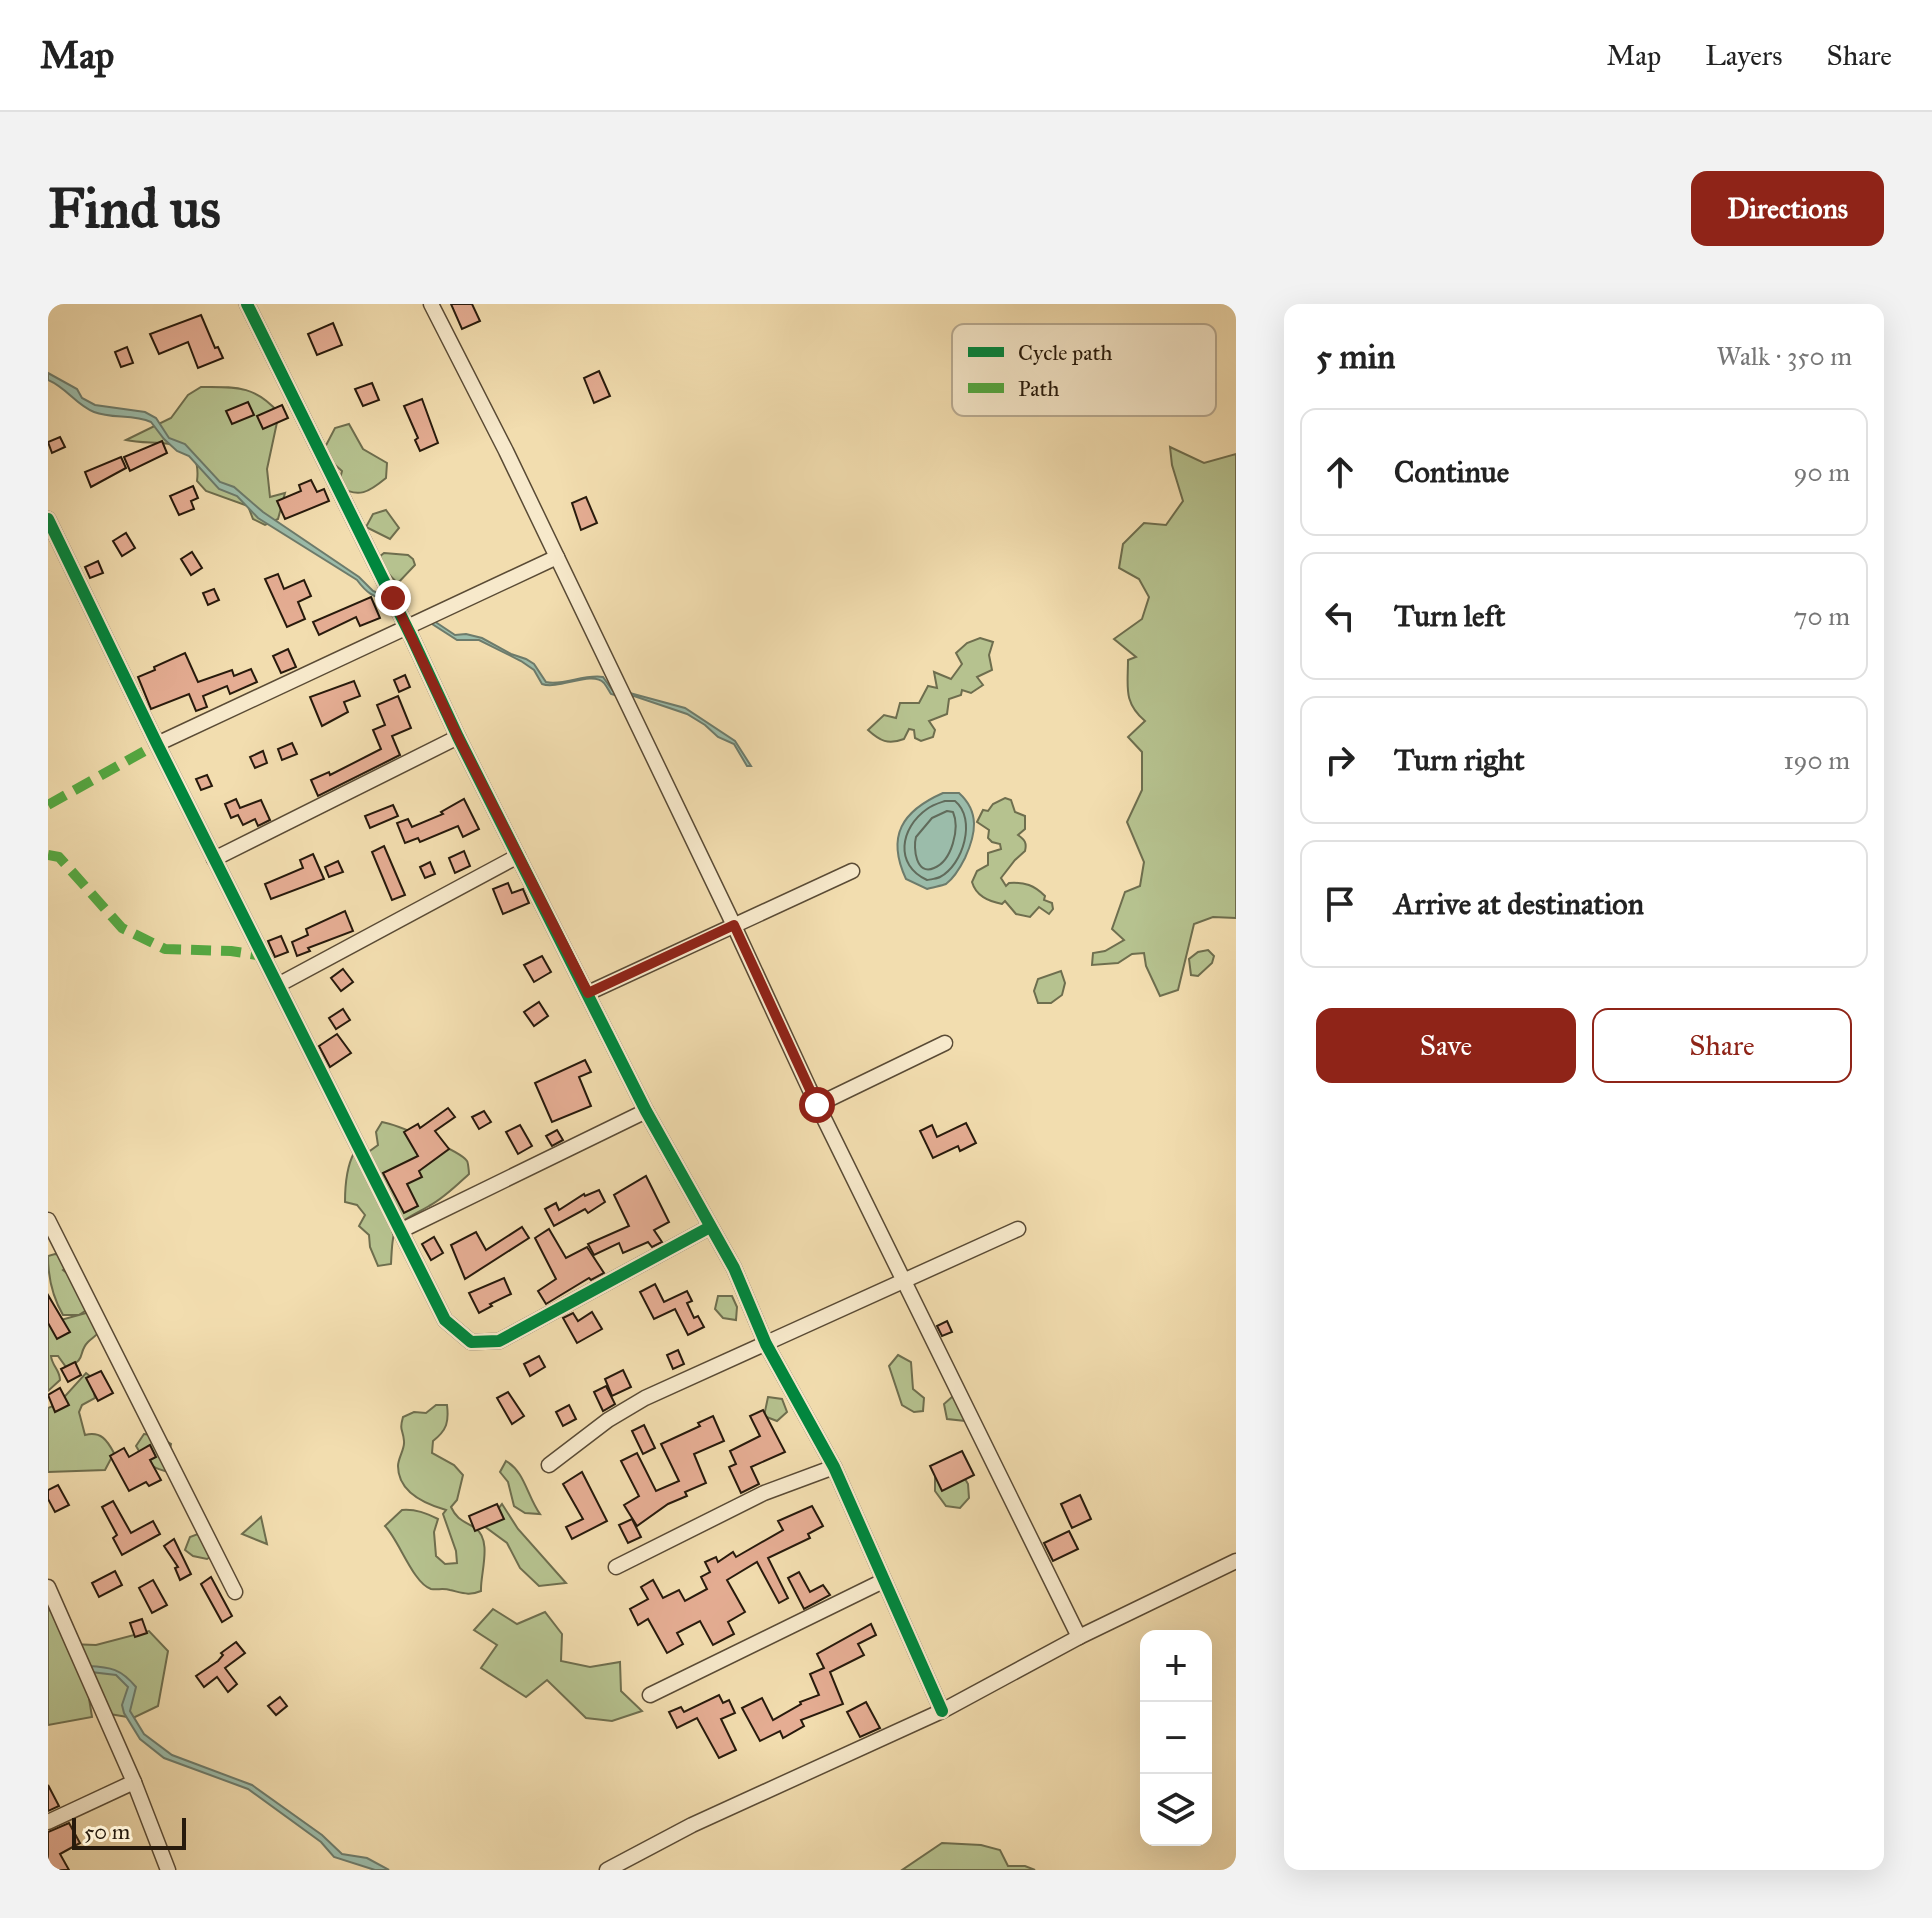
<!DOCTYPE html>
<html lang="en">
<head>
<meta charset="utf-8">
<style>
	body { margin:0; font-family:"IM FELL Great Primer",serif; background:#f2f2f2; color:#222 }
	.controls { position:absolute; right:24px; bottom:24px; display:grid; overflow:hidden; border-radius:16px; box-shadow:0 8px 32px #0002 }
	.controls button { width:72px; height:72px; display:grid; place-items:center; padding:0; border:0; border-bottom:2px solid #e0e0e0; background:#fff; color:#222; font:40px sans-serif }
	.scale { position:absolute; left:24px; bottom:20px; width:114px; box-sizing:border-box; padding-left:8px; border:4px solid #271a0c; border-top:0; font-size:22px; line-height:28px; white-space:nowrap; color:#271a0c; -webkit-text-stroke:6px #f7e9cb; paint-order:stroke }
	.stop { position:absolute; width:24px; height:24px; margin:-18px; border:6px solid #8f2418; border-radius:50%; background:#fff }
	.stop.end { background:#8f2418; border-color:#fff; box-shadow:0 2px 8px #0008 }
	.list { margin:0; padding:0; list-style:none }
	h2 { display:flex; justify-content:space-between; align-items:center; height:104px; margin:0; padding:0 32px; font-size:34px }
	h2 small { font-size:26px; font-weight:400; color:#767676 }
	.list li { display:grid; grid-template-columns:52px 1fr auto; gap:24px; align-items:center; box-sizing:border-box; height:128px; margin:0 16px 16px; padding:0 16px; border:2px solid #e0e0e0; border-radius:16px }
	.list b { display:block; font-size:30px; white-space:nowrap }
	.list em { font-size:26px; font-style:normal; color:#767676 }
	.actions { display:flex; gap:16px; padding:24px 32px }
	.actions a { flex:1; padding:18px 0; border:2px solid #8f2418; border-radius:16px; text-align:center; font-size:28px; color:#8f2418 }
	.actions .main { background:#8f2418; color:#fff }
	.icon { flex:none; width:44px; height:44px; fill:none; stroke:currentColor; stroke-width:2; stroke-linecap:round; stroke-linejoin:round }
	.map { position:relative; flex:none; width:1188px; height:1566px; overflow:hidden; border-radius:16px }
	header { display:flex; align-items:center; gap:48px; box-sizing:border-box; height:112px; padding:0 40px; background:#fff; border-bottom:2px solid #e0e0e0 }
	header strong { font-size:38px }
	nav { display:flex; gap:44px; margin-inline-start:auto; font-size:28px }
	.intro { display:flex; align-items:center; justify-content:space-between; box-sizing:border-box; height:192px; padding:0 48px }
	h1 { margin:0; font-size:56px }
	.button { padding:20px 36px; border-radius:16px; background:#8f2418; color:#fff; font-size:28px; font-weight:700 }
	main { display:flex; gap:48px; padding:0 48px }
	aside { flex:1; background:#fff; border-radius:16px; box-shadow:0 8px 32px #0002 }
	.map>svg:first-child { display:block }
	.green { fill:#b6c28f; stroke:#6e6e4e; stroke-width:2 }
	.water { fill:#9bbcaa; stroke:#6d7b6b; stroke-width:2 }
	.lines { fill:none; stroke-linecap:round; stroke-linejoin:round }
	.shore { stroke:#616b5b; stroke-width:2 }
	.building { fill:#e5ad93; stroke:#271a0c; stroke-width:2 }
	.street-casing { stroke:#5a4b35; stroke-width:17 }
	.street { stroke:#f7e9cb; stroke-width:14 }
	.quiet { stroke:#53a941; stroke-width:10; stroke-dasharray:20 10; stroke-linecap:butt }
	.cycleway-casing { stroke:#f7e9cb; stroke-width:17 }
	.cycleway { stroke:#00873e; stroke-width:12 }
	.route { stroke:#8f2418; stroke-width:10 }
	.key { fill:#f7e9cb; stroke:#b9ab92; stroke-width:2 }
	.key-label { font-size:22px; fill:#271a0c }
</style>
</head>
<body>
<header>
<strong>Map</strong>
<nav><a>Map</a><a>Layers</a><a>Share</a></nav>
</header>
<div class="intro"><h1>Find us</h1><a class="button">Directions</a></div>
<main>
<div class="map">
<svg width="1188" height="1566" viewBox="0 0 1188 1566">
	<rect width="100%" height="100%" fill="#f2ddaf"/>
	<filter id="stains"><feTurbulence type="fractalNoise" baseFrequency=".0025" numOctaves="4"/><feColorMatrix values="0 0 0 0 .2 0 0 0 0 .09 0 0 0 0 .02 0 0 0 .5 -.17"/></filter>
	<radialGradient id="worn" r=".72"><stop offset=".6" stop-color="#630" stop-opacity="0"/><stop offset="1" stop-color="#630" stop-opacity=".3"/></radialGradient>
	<!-- green -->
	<g class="green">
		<path d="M153 83C188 83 206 81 231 109L219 165 222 193 237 189 230 215 217 221 205 215 200 202 158 187 149 177C155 129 108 143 78 136L123 114 140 91Z"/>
		<path d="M301 120 315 145 339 159 338 174C321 188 311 195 290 182L294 167 274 149 287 124Z"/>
		<path d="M1122 143 1156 159 1188 150V614L1165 613 1146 620 1130 686 1112 692 1098 662 1096 649 1084 650 1070 659 1044 661 1045 649 1057 647 1076 636 1064 625 1077 588 1092 582 1096 558 1079 518 1094 486V448L1080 433 1097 417C1075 398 1080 383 1080 356L1088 353 1066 335 1094 315 1101 293 1091 275 1071 264 1075 240 1096 219 1118 221 1135 197 1124 161Z"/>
		<path d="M338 206 351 224 342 235 318 223 325 210Z"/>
		<path d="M336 249 360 251 365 255 367 261 350 279C343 274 333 261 331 253Z"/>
		<path d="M932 334 945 338 941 351 944 366 929 373 935 381 923 389 914 386 913 391 901 395 899 410 881 417 887 426 885 433 873 437 867 434 866 426 861 425 856 435C840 441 832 437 820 426L836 411 848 414 852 399H871L880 382 889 384 886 368 903 375 914 360 908 349 919 339Z"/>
		<path d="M957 494 963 496 967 508 977 512V525L970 531C977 536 979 539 977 547L967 556 953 574 958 582 961 579C977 578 986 581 997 592L996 596 1004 599 1005 605 1001 610 991 603 982 613 968 610 957 597 954 600C940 597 928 592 924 578L929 567 940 561V549L953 545 952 540 944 538 940 534 941 526 929 518 935 506 940 507 945 500Z"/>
		<path d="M1160 646 1166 652 1164 659 1150 672 1143 671 1141 655 1150 648Z"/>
		<path d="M1013 667 1017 679 1014 691 1003 699H990L986 687 990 675Z"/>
		<path d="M334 818C347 820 413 847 419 857 420 858 421 868 421 870 409 881 396 894 381 902 346 922 345 917 343 960L330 962 322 943 321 931 311 922 317 911 309 901 297 898C297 882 299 862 306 849H319L330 841 328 828Z"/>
		<path d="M7 950 14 951 20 962 15 966 33 980 43 1003 31 1011H15C4 992 0 972 0 952Z"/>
		<path d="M670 992H684L689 1003 688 1016 675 1014 667 1005Z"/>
		<path d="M38 1009H46L51 1028C48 1032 44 1034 40 1038 29 1049 40 1056 18 1063L10 1052H3C4 1062 12 1066 12 1076L0 1087V1010L13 1016Z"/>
		<path d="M850 1051 863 1058 865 1085 876 1094 875 1107 866 1108 854 1101 841 1062Z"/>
		<path d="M38 1069 43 1073 47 1094 34 1101 31 1108 37 1131C53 1127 59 1136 66 1149L57 1166 0 1168V1104L10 1100Z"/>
		<path d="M905 1092 918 1117 899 1115 896 1100Z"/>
		<path d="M720 1093 734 1095 739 1108 729 1117 716 1112Z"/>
		<path d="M388 1101H399C401 1118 399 1126 385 1137L384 1149 406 1161 415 1171 409 1196 403 1203C409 1216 416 1217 427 1224 445 1236 432 1270 433 1287 421 1292 415 1289 402 1286 396 1284 389 1286 383 1285 365 1279 351 1236 337 1222L354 1206C368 1205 378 1209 390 1215L386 1228 388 1252 397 1260 409 1259 408 1247 395 1210 398 1206C377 1200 350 1188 350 1162 350 1154 357 1145 356 1137 355 1125 351 1127 355 1113L366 1108 378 1109Z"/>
		<path d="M96 1130 110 1132 123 1140 117 1167C101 1163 96 1156 88 1142Z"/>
		<path d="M458 1157C477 1168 479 1192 492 1210L477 1209 466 1202 460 1178 452 1168Z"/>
		<path d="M898 1165 913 1168 920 1180 921 1194 912 1204 898 1202 887 1187V1173Z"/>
		<path d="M454 1200 470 1225 518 1279 491 1282 472 1264 459 1239 436 1222Z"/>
		<path d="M213 1213 219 1240 194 1230Z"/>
		<path d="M155 1228 168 1234 170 1248 159 1255 145 1252 137 1246 142 1233Z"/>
		<path d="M0 1304 9 1315 21 1340 48 1341 101 1327 120 1347 110 1402 85 1414 56 1409 40 1388 44 1413 0 1421Z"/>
		<path d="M445 1305 469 1320 497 1308 514 1330 513 1357 542 1363 572 1358 573 1387 594 1407 564 1417 538 1414 499 1376 478 1393 433 1364 449 1341 426 1326Z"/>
		<path d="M894 1539 933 1541 952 1546 960 1562H977L987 1566H854Z"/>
	</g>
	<!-- water -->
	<g class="water">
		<path d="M0 69 29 85 34 94 47 101 97 108 108 114 121 134 137 140 172 178 186 183 215 208 311 273 325 287 338 292 340 295C325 294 318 288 309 276L210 214 189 192 171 185 141 152 129 147 116 135 103 118C85 110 64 115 46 108 28 101 19 84 0 76Z"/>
		<path d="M386 317 407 331 418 330 434 334 463 350 478 355 486 360 498 378C516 382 535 370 555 373L565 387 573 393 563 390C561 387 559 383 556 379 544 366 511 386 494 380L486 366 473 357 431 336H409L381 318Z"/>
		<path d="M578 388 637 404 687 437 703 462H699L686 440 670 433 657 421 639 410 586 392 580 393Z"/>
		<path d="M895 489H911C932 508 928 530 917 554 913 562 906 574 898 580 893 582 885 583 879 585L858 575C838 532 854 507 895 489Z"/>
		<path d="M40 1362C63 1363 73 1365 88 1383L82 1407 96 1430 124 1451 204 1481 274 1531 294 1550 319 1554 341 1566H327L286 1553 273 1538 200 1485 116 1454 92 1435 76 1409 74 1401 80 1383 68 1371 43 1368Z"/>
	</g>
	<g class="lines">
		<!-- shore -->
		<g class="shore">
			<path d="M897 497H907C929 515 915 561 892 573 890 574 881 576 879 576 846 561 852 524 879 505 884 501 891 499 897 497Z"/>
			<path d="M899 507 905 508C912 524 904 557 886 564 868 572 865 544 868 533L884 514Z"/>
		</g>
	</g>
	<!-- building -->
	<g class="building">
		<path d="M403 0H424L432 17 414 25Z"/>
		<path d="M153 11 167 44 170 43 175 54 150 64 140 38 111 50 102 30Z"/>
		<path d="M285 19 294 41 269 51 260 30Z"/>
		<path d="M79 43 85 59 73 63 67 48Z"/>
		<path d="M551 67 562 92 546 99 536 74Z"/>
		<path d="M324 79 331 96 315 102 307 85Z"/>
		<path d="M374 95 390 139 372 147 367 136 370 134 356 102Z"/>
		<path d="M200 98 206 111 184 120 178 107Z"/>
		<path d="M234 101 240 114 215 125 209 112Z"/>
		<path d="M12 133 17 143 4 149 0 138Z"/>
		<path d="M114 137 119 149 82 167 76 153Z"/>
		<path d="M73 153 78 164 43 183 37 168Z"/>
		<path d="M263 176 269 188 276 185 281 197 237 215 229 197 253 187 251 181Z"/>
		<path d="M145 182 150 194 143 197 146 205 131 211 122 192Z"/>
		<path d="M538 193 549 219 533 226 524 199Z"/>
		<path d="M78 229 87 244 74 252 65 237Z"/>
		<path d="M144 248 154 264 143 271 133 255Z"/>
		<path d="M50 257 55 269 42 274 37 263Z"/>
		<path d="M230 270 236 285 256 276 263 292 250 298 257 315 239 323 217 275Z"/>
		<path d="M166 285 171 296 160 301 155 289Z"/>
		<path d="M323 293 332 314 312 322 308 313 271 331 265 318Z"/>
		<path d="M240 345 248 363 233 369 225 352Z"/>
		<path d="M137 349 150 378 184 366 186 372 203 365 209 378 182 390 179 382 155 392 159 403 148 407 141 390 103 405 90 373 107 366 106 363Z"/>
		<path d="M357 371 362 383 351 388 346 376Z"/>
		<path d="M306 377 312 392 296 398 300 408 274 422 262 393Z"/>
		<path d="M350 392 363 424 344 432 352 451 270 492 263 476 281 468 282 471 333 445 325 426 337 421 329 401Z"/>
		<path d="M244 439 249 450 234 456 230 445Z"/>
		<path d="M215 447 219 459 207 464 202 453Z"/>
		<path d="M159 471 164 482 153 486 148 475Z"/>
		<path d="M188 495 192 504 213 496 222 516 210 522 207 515 195 521 190 511 183 514 177 500Z"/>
		<path d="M416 495 431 525 415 533 410 522 372 538 370 534 357 539 349 519 360 515 364 523 395 510 393 508Z"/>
		<path d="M345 501 350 512 322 524 317 512Z"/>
		<path d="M336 542 357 591 344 596 324 548Z"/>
		<path d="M416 547 422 562 407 569 401 554Z"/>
		<path d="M265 550 276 575 223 595 217 580 255 564 252 556Z"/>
		<path d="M290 557 295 568 281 573 277 563Z"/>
		<path d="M382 558 387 570 377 574 372 563Z"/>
		<path d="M460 579 464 589 475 585 481 599 455 610 445 585Z"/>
		<path d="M297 607 305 627 260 644 262 647 249 652 244 638 260 631 258 625Z"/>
		<path d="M233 632 240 648 227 653 220 637Z"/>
		<path d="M494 652 503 668 486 678 476 661Z"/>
		<path d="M295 665 305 678 293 687 283 674Z"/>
		<path d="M491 698 500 712 486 722 476 708Z"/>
		<path d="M295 705 302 716 288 725 281 714Z"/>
		<path d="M289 730 303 749 282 763 271 742Z"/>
		<path d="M537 756 543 768 531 773 543 802 504 818 487 779Z"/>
		<path d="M400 804 407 813 387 827 401 845 371 867 374 873 359 880 370 902 356 909 335 869 370 852 356 828 370 820 372 824Z"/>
		<path d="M436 807 443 818 431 825 424 813Z"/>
		<path d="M918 819 928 839 912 847 910 842 885 854 872 827 884 821 889 833Z"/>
		<path d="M472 821 484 842 470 850 458 828Z"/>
		<path d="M509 826 515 836 504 842 498 832Z"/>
		<path d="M598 872 621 918 606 926 614 938 604 943 600 938 575 949 571 939 546 951 540 940 581 922 566 891Z"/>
		<path d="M551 886 557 898 540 909 537 905 506 922 497 905 508 899 511 906 536 890 537 892Z"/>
		<path d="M474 923 481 934 417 975 403 941 428 928 438 946Z"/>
		<path d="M501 925 518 954 539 943 556 969 543 976 541 974 498 1000 490 987 508 975 487 934Z"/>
		<path d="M386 933 395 949 383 956 374 940Z"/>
		<path d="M456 974 463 990 442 1000 444 1002 431 1009 421 989Z"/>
		<path d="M607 980 616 998 639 987 644 997 639 999 646 1014 650 1012 656 1023 640 1031 627 1005 606 1015 592 988Z"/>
		<path d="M0 991 22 1028 9 1035 0 1019Z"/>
		<path d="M544 1008 554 1025 529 1039 515 1014 525 1009 530 1017Z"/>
		<path d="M899 1017 904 1028 894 1032 889 1022Z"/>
		<path d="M630 1046 636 1060 625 1065 619 1051Z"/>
		<path d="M491 1052 497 1063 482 1072 476 1060Z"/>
		<path d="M27 1058 33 1071 20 1078 13 1065Z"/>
		<path d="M575 1066 583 1083 564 1092 557 1075Z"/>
		<path d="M53 1067 65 1089 50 1097 38 1074Z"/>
		<path d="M558 1082 567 1100 555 1107 546 1088Z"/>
		<path d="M12 1084 21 1101 7 1108 0 1091Z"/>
		<path d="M460 1088 476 1112 464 1120 449 1094Z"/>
		<path d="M521 1101 528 1115 515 1122 508 1108Z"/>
		<path d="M715 1106 737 1148 703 1163 711 1180 693 1189 681 1163 688 1160 682 1147 712 1132 702 1112Z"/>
		<path d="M665 1112 676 1137 646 1150 658 1179 637 1188 639 1192 620 1200 589 1222 576 1201 591 1192 573 1157 589 1149 608 1187 631 1177 613 1140 652 1122 650 1119Z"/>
		<path d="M596 1121 607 1144 595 1150 584 1127Z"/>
		<path d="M102 1141 108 1153 102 1156 113 1176 101 1182 98 1178 81 1187 62 1152 76 1144 81 1153Z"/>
		<path d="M914 1147 926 1171 894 1187 882 1162Z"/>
		<path d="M534 1168 559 1217 524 1235 518 1223 535 1215 515 1180Z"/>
		<path d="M10 1181 21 1201 7 1208 0 1195V1186Z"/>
		<path d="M1032 1191 1043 1215 1024 1224 1013 1200Z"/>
		<path d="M65 1197 83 1229 105 1217 112 1230 74 1251 65 1234 69 1231 54 1203Z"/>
		<path d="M449 1200 456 1215 427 1227 421 1212Z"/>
		<path d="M764 1202 775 1222 760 1230 762 1234 720 1254 740 1294 731 1299 709 1258 679 1276 697 1308 680 1318 686 1330 665 1341 652 1317 629 1329 635 1340 619 1349 600 1315 590 1321 582 1305 600 1295 593 1283 605 1276 615 1294 631 1286 637 1297 659 1285 653 1273 662 1268 657 1258 668 1253 670 1258 685 1248 688 1253 735 1226 730 1217Z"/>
		<path d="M584 1215 593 1233 580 1239 571 1221Z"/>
		<path d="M1021 1227 1030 1245 1005 1257 996 1239Z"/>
		<path d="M126 1235 143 1270 132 1276 127 1264 130 1263 116 1242Z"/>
		<path d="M67 1267 74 1281 51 1293 44 1279Z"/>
		<path d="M751 1268 762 1288 775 1281 782 1291 756 1305 740 1274Z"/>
		<path d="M163 1273 184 1312 174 1318 153 1280Z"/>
		<path d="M105 1276 119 1301 104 1309 91 1284Z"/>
		<path d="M94 1315 99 1329 87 1333 82 1319Z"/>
		<path d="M823 1320 828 1331 810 1340 816 1351 782 1368 795 1400 753 1416 756 1422 735 1434 732 1427 712 1437 694 1404 714 1394 725 1416 753 1400 752 1398 771 1391 762 1370 776 1364 769 1350Z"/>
		<path d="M188 1338 197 1349 177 1364 189 1380 180 1388 169 1373 156 1383 148 1372 170 1357 175 1351 173 1349Z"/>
		<path d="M671 1391 675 1399 681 1396 687 1409 673 1415 688 1446 671 1454 649 1414 629 1424 621 1408 633 1403 636 1408Z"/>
		<path d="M232 1393 239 1402 228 1411 220 1402Z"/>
		<path d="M818 1398 832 1424 812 1433 799 1408Z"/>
		<path d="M0 1481 11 1502 0 1507Z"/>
		<path d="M21 1519 32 1539 12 1550 21 1566H0V1528Z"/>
	</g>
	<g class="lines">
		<defs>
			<g id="street">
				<path d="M199 0 364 334 410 433 598 807 686 964 718 1040 786 1163 894 1407"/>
				<path d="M383 0 458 147 681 611 761 784 1031 1333"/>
				<path d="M0 215 109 440 397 1016 423 1038 451 1037 662 923"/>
				<path d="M109 440 509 253"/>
				<path d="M166 555 410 433"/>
				<path d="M230 681 470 552"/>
				<path d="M540 689 804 567"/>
				<path d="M769 801 897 739"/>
				<path d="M0 916 187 1288"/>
				<path d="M352 927 598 807"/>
				<path d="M501 1161 560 1116 597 1094 970 925"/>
				<path d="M568 1263 716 1189 786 1163"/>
				<path d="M0 1283 86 1478 120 1566"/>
				<path d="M602 1391 835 1277"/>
				<path d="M0 1518 86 1478"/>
				<path d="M559 1566 644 1521 894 1407 1031 1333 1188 1257"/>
			</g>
		</defs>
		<!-- street casing -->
		<use href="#street" class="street-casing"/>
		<!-- street -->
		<use href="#street" class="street"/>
		<!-- quiet -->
		<g class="quiet">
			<path d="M0 501 109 440"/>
			<path d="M0 551 11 553 74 624 117 645 183 647 215 652"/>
		</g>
		<defs>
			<g id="cycleway">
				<path d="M199 0 364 334 410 433 598 807 686 964 718 1040 786 1163 894 1407"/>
				<path d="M0 215 109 440 397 1016 423 1038 451 1037 662 923"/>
			</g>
		</defs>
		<!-- cycleway casing -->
		<use href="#cycleway" class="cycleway-casing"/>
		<!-- cycleway -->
		<use href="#cycleway" class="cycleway"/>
	</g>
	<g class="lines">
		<!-- route -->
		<path class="route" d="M345 294 410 433 540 689 686 621 769 801"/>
	</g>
	<!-- legend -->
	<rect x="904" y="20" width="264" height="92" rx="12" class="key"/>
	<rect x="920" y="43" width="36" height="10" fill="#00873e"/>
	<rect x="920" y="79" width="36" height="10" fill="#53a941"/>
	<g class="key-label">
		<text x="970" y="56">Cycle path</text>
		<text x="970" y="92">Path</text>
	</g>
	<rect width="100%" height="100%" filter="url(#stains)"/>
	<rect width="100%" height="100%" fill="url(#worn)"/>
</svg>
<div class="controls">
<button>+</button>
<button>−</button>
<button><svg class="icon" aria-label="layers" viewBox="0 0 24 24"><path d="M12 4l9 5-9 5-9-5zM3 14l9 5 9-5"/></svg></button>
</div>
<div class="scale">50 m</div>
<div class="stop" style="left:769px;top:801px"></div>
<div class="stop end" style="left:345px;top:294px"></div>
</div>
<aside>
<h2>5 min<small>Walk · 350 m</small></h2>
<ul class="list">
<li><svg class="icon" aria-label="ahead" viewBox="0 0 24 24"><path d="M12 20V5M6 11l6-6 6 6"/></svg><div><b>Continue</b></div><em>90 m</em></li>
<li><svg class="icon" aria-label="left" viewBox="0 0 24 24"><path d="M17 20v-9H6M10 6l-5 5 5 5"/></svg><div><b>Turn left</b></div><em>70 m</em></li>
<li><svg class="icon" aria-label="right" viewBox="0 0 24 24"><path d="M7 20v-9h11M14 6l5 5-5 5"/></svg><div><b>Turn right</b></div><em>190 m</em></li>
<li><svg class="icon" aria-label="arrive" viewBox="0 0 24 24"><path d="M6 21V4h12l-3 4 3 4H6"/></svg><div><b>Arrive at destination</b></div></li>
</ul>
<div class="actions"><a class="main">Save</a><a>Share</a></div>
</aside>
</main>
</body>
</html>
